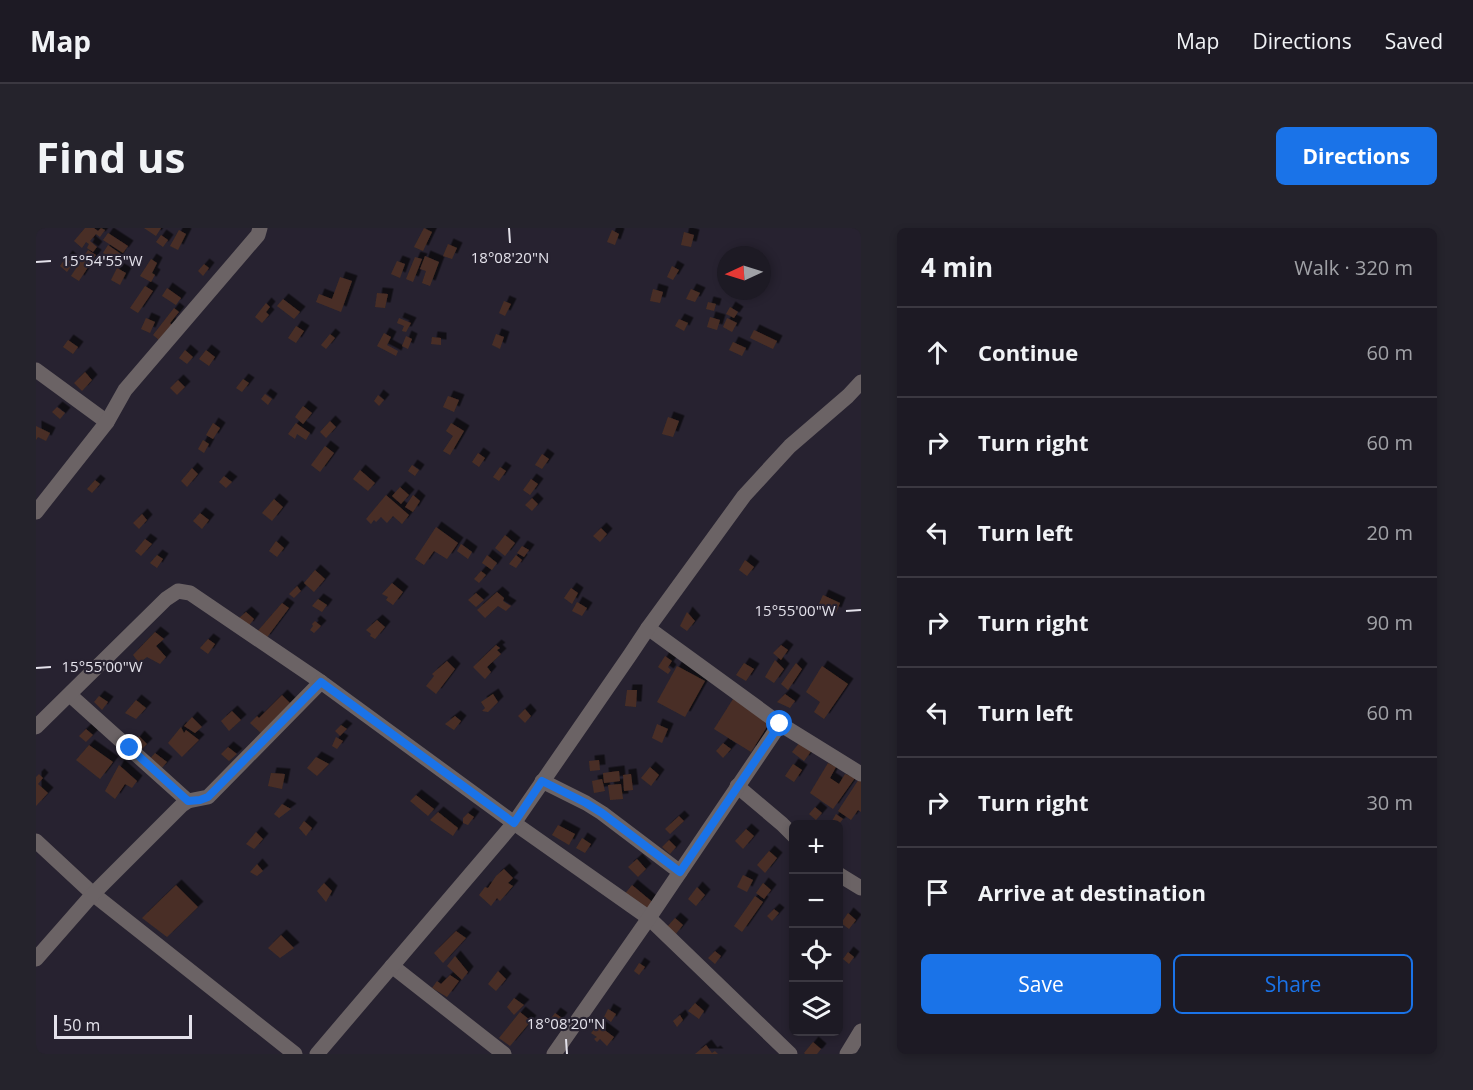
<!DOCTYPE html>
<html lang="en">
<head>
<meta charset="utf-8">
<style>
	body { margin:0; font-family:"Open Sans",sans-serif; background:#25232c; color:#f1f3f6 }
	.controls { position:absolute; right:18px; bottom:18px; display:grid; overflow:hidden; border-radius:9px; box-shadow:0 3px 9px #0003 }
	.controls button { width:54px; height:54px; display:grid; place-items:center; padding:0; border:0; border-bottom:2px solid #3b3841; background:#1d1a24; color:#f1f3f6; font:30px sans-serif }
	.compass { position:absolute; left:681px; top:18px; width:54px; height:54px; border-radius:50%; background:#1d1a24; box-shadow:0 3px 9px #0003; rotate:266deg }
	.scale { position:absolute; left:18px; bottom:15px; width:138px; box-sizing:border-box; padding-left:6px; border:3px solid #e4e2eb; border-top:0; font-size:16px; line-height:21px; white-space:nowrap; color:#e4e2eb; -webkit-text-stroke:4px #272230; paint-order:stroke }
	.stop { position:absolute; width:18px; height:18px; margin:-14px; border:4px solid #1a73e8; border-radius:50%; background:#fff }
	.stop.end { background:#1a73e8; border-color:#fff; box-shadow:0 2px 6px #0008 }
	.list { margin:0; padding:0; list-style:none }
	h2 { display:flex; justify-content:space-between; align-items:center; height:78px; margin:0; padding:0 24px; font-size:26px }
	h2 small { font-size:20px; font-weight:400; color:#a0a1a6 }
	.list li { display:grid; grid-template-columns:39px 1fr auto; gap:18px; align-items:center; box-sizing:border-box; height:90px; padding:0 24px; border-top:2px solid #3b3841 }
	.list b { display:block; font-size:22px; white-space:nowrap }
	.list em { font-size:20px; font-style:normal; color:#a0a1a6 }
	.actions { display:flex; gap:12px; padding:18px 24px }
	.actions a { flex:1; padding:14px 0; border:2px solid #1a73e8; border-radius:9px; text-align:center; font-size:21px; color:#1a73e8 }
	.actions .main { background:#1a73e8; color:#fff }
	.icon { flex:none; width:33px; height:33px; fill:none; stroke:currentColor; stroke-width:2; stroke-linecap:round; stroke-linejoin:round }
	.map { position:relative; flex:none; width:825px; height:826px; overflow:hidden; border-radius:9px }
	header { display:flex; align-items:center; gap:36px; box-sizing:border-box; height:84px; padding:0 30px; background:#1d1a24; border-bottom:2px solid #3b3841 }
	header strong { font-size:28px }
	nav { display:flex; gap:33px; margin-inline-start:auto; font-size:21px }
	.intro { display:flex; align-items:center; justify-content:space-between; box-sizing:border-box; height:144px; padding:0 36px }
	h1 { margin:0; font-size:42px }
	.button { padding:15px 27px; border-radius:9px; background:#1a73e8; color:#fff; font-size:21px; font-weight:700 }
	main { display:flex; gap:36px; padding:0 36px }
	aside { flex:1; background:#1d1a24; border-radius:9px; box-shadow:0 3px 9px #0003 }
	.map>svg:first-child { display:block }
	.building { fill:#492f25; filter:url(#shadow) }
	.lines { fill:none; stroke-linecap:round; stroke-linejoin:round }
	.minor { stroke:#6b6365; stroke-width:15 }
	.route { stroke:#1a73e8; stroke-width:8 }
	.ticks { fill:none; stroke:#e4e2eb; stroke-width:2 }
	.ticks-label { font-size:15px; text-anchor:middle; fill:#e4e2eb; stroke:#272230; stroke-width:4.5; stroke-linejoin:round; paint-order:stroke }
</style>
</head>
<body>
<header>
<strong>Map</strong>
<nav><a>Map</a><a>Directions</a><a>Saved</a></nav>
</header>
<div class="intro"><h1>Find us</h1><a class="button">Directions</a></div>
<main>
<div class="map">
<svg width="825" height="826" viewBox="0 0 825 826">
	<defs>
		<filter id="shadow"><feDropShadow dx="5.5" dy="-5.5" stdDeviation="0" flood-color="#0009"/></filter>
	</defs>
	<rect width="100%" height="100%" fill="#272230"/>
	<!-- building -->
	<g class="building">
		<path d="M49 0H58L62 3 65 0 69 2 64 9 60 6 54 13 61 19 57 24 51 20 53 16 50 14 46 20 38 13Z"/>
		<path d="M108 0H125L120 8Z"/>
		<path d="M388 0 396 4 387 23 378 19Z"/>
		<path d="M143 2 150 6 142 22 134 18Z"/>
		<path d="M576 2 583 6 579 17 571 14Z"/>
		<path d="M648 4 658 7 655 19 645 17Z"/>
		<path d="M72 5 92 18 87 25 67 12Z"/>
		<path d="M125 7 132 12 127 19 120 14Z"/>
		<path d="M412 16 421 20 416 31 407 28Z"/>
		<path d="M72 17 85 26 80 34 67 25Z"/>
		<path d="M52 22 60 27 43 53 35 48Z"/>
		<path d="M31 28 38 34 31 44 24 38Z"/>
		<path d="M389 28 403 34 394 58 386 55 390 43 384 41Z"/>
		<path d="M379 29 386 31 377 54 370 51Z"/>
		<path d="M115 31 121 35 116 45 119 47 115 54 104 48Z"/>
		<path d="M361 33 369 36 364 50 355 46Z"/>
		<path d="M168 36 173 40 167 48 162 43Z"/>
		<path d="M636 38 643 42 637 52 631 49Z"/>
		<path d="M81 40 90 45 84 57 75 52Z"/>
		<path d="M304 49 316 53 305 84 280 74 283 66 296 71Z"/>
		<path d="M109 58 117 63 102 85 94 80Z"/>
		<path d="M131 60 145 70 140 77 126 68Z"/>
		<path d="M617 61 627 64 624 75 614 73Z"/>
		<path d="M655 61 664 65 659 74 650 71Z"/>
		<path d="M341 65 352 66 349 80 339 79Z"/>
		<path d="M247 71 264 84 258 91 241 78Z"/>
		<path d="M468 73 475 76 469 88 463 85Z"/>
		<path d="M672 74 680 76 678 83 670 81Z"/>
		<path d="M230 75 234 79 230 84 233 87 226 95 219 89Z"/>
		<path d="M694 79 702 84 698 90 690 86Z"/>
		<path d="M138 80 143 84 134 95 137 98 132 105 130 103 123 112 117 107Z"/>
		<path d="M674 89 684 92 681 102 671 99Z"/>
		<path d="M110 90 119 94 114 105 105 101Z"/>
		<path d="M363 90 375 95 370 104 366 103 368 98 361 95Z"/>
		<path d="M691 90 701 95 696 104 687 99Z"/>
		<path d="M643 91 652 95 648 103 639 98Z"/>
		<path d="M260 98 268 103 260 115 252 110Z"/>
		<path d="M718 102 741 113 737 121 714 110Z"/>
		<path d="M348 105 355 109 351 117 362 123 360 128 341 118Z"/>
		<path d="M294 106 299 110 290 121 285 117Z"/>
		<path d="M460 106 468 109 464 121 456 117Z"/>
		<path d="M370 108 376 111 372 121 366 118Z"/>
		<path d="M396 109 405 110V117L395 116Z"/>
		<path d="M32 112 42 119 37 126 27 119Z"/>
		<path d="M697 114 710 120 706 128 693 122Z"/>
		<path d="M149 122 157 129 151 136 143 130Z"/>
		<path d="M170 122 179 129 173 138 163 131Z"/>
		<path d="M49 144 56 152 46 163 38 155Z"/>
		<path d="M207 151 213 155 206 164 200 160Z"/>
		<path d="M142 152 149 159 141 167 134 160Z"/>
		<path d="M229 166 236 171 232 177 225 171Z"/>
		<path d="M342 167 348 172 343 178 338 173Z"/>
		<path d="M412 168 423 172 418 184 407 179Z"/>
		<path d="M267 178 276 185 267 196 259 189Z"/>
		<path d="M21 179 29 185 24 191 16 184Z"/>
		<path d="M632 189 643 193 637 209 626 206Z"/>
		<path d="M294 193 300 199 290 210 284 204Z"/>
		<path d="M177 195 184 200 177 211 170 207Z"/>
		<path d="M260 195 274 205 270 212 261 206 259 211 252 206Z"/>
		<path d="M415 195 428 203 414 227 407 223 417 208 410 203Z"/>
		<path d="M0 198 14 205 10 213 2 209 0 212Z"/>
		<path d="M167 212 173 216 168 225 162 221Z"/>
		<path d="M289 218 298 225 284 244 275 237Z"/>
		<path d="M442 225 449 230 443 239 436 234Z"/>
		<path d="M506 226 513 231 506 241 499 237Z"/>
		<path d="M376 237 383 242 379 248 372 243Z"/>
		<path d="M464 239 470 243 463 253 457 249Z"/>
		<path d="M156 240 162 246 151 259 145 253Z"/>
		<path d="M324 242 339 255 332 263 317 251Z"/>
		<path d="M188 248 196 254 190 260 183 254Z"/>
		<path d="M495 251 502 256 494 267 487 262Z"/>
		<path d="M59 252 64 256 56 265 51 261Z"/>
		<path d="M364 259 373 267 365 276 356 268Z"/>
		<path d="M350 267 373 287 366 296 357 288 351 295 345 289 340 294 338 292 335 296 330 291Z"/>
		<path d="M377 267 384 273 377 284 369 279Z"/>
		<path d="M496 270 502 276 496 283 489 277Z"/>
		<path d="M238 271 247 279 236 293 226 285Z"/>
		<path d="M164 285 173 292 166 301 157 293Z"/>
		<path d="M106 286 111 292 103 301 97 295Z"/>
		<path d="M400 299 422 315 411 331 398 323 388 337 379 331Z"/>
		<path d="M565 300 571 306 564 314 557 308Z"/>
		<path d="M469 307 479 315 469 328 459 320Z"/>
		<path d="M109 311 116 316 105 328 99 323Z"/>
		<path d="M240 313 248 320 241 329 233 323Z"/>
		<path d="M425 316 436 324 432 331 421 323Z"/>
		<path d="M486 318 493 322 488 329 481 325Z"/>
		<path d="M121 327 127 331 121 340 114 335Z"/>
		<path d="M451 327 461 335 456 342 446 335Z"/>
		<path d="M480 327 486 332 480 340 473 336Z"/>
		<path d="M709 332 718 339 711 348 703 342Z"/>
		<path d="M279 342 289 351 278 364 268 355Z"/>
		<path d="M445 343 450 347 443 355 438 351Z"/>
		<path d="M356 355 367 364 357 377 350 372 352 369 346 366Z"/>
		<path d="M261 358 265 363 258 370 253 366Z"/>
		<path d="M535 360 542 365 536 376 528 370Z"/>
		<path d="M461 364 468 370 467 373 475 378 470 383 462 378 449 390 441 382Z"/>
		<path d="M440 365 448 372 440 379 432 372Z"/>
		<path d="M787 367 804 375 800 385 782 378Z"/>
		<path d="M282 371 291 377 286 384 276 378Z"/>
		<path d="M541 374 551 380 546 388 536 383Z"/>
		<path d="M246 375 253 380 229 412 220 405Z"/>
		<path d="M210 384 218 391 212 399 202 391Z"/>
		<path d="M651 384 659 393 651 403 644 398Z"/>
		<path d="M341 392 349 399 339 411 334 408 335 406 330 402Z"/>
		<path d="M279 393 285 398 278 405 274 402 277 398 276 396Z"/>
		<path d="M119 404 128 411 120 418 130 429 124 436 111 429 103 435 97 427Z"/>
		<path d="M172 411 179 416 172 426 164 420Z"/>
		<path d="M460 417 464 420 461 422 465 426 451 439 455 444 449 451 437 439Z"/>
		<path d="M745 417 752 422 745 432 737 425Z"/>
		<path d="M629 428 636 433 632 439 635 442 632 446 622 439Z"/>
		<path d="M739 432 748 441 738 455 729 449Z"/>
		<path d="M411 433 419 441 400 466 390 458 398 448 396 446Z"/>
		<path d="M708 435 718 441 710 453 700 447Z"/>
		<path d="M760 435 766 441 752 462 745 456Z"/>
		<path d="M641 438 669 453 649 489 621 474Z"/>
		<path d="M786 438 812 456 788 491 778 484 784 474 770 464Z"/>
		<path d="M591 462H601L600 479 589 478Z"/>
		<path d="M457 466 462 474 452 484 446 483 449 480 445 474Z"/>
		<path d="M749 466 759 473 754 480 741 474Z"/>
		<path d="M246 467 254 475 225 505 214 495 221 488 223 490Z"/>
		<path d="M63 468 72 474 66 482 58 474Z"/>
		<path d="M697 471 734 494 715 524 678 501Z"/>
		<path d="M100 472 110 480 100 491 89 485Z"/>
		<path d="M489 481 495 488 489 495 482 488Z"/>
		<path d="M196 483 205 492 193 503 185 493Z"/>
		<path d="M419 488 425 493 418 502 409 496Z"/>
		<path d="M156 489 166 499 159 505 148 498Z"/>
		<path d="M621 496 632 501 626 515 616 510Z"/>
		<path d="M305 497 311 501 304 508 299 503Z"/>
		<path d="M145 499 148 505 150 502 163 512 146 529 132 515Z"/>
		<path d="M50 501 57 507 50 514 43 508Z"/>
		<path d="M103 508 111 516 104 523 96 517Z"/>
		<path d="M300 509 307 513 301 521 296 518Z"/>
		<path d="M764 514 776 522 768 533 756 524Z"/>
		<path d="M687 515 695 521 687 530 680 523Z"/>
		<path d="M53 517 77 534 64 551 40 532Z"/>
		<path d="M192 519 201 526 193 533 185 526Z"/>
		<path d="M119 525 131 534 124 542 112 533Z"/>
		<path d="M280 529 293 536 281 548 271 540Z"/>
		<path d="M563 532 564 542 554 543 553 533Z"/>
		<path d="M792 535 800 539 794 550 803 556 809 546 819 550 797 581 774 565Z"/>
		<path d="M757 536 766 542 758 554 749 548Z"/>
		<path d="M83 537 101 553 96 560 89 556 79 571 69 563Z"/>
		<path d="M614 539 623 547 615 558 605 550Z"/>
		<path d="M583 543 584 553 568 555 567 545Z"/>
		<path d="M235 545 249 546 246 561 232 558Z"/>
		<path d="M3 546 7 550 2 556 12 565 0 578V549Z"/>
		<path d="M595 546 597 562 588 563 587 547Z"/>
		<path d="M825 548V584L822 582 815 592 802 583Z"/>
		<path d="M566 551 569 563 558 565 556 553Z"/>
		<path d="M585 556 587 571 574 572 572 557Z"/>
		<path d="M380 567 398 581 392 588 374 573Z"/>
		<path d="M246 576 255 581 243 590 238 586Z"/>
		<path d="M779 579 786 585 780 592 773 586Z"/>
		<path d="M402 584 422 600 417 608 394 592Z"/>
		<path d="M432 585 438 589 432 597 427 595V590Z"/>
		<path d="M800 586 807 591 803 596H801L796 593Z"/>
		<path d="M643 588 648 593 634 606 629 601Z"/>
		<path d="M268 593 276 600 270 608 263 600Z"/>
		<path d="M522 597 539 606 533 617 516 607Z"/>
		<path d="M710 601 718 608 707 621 699 613Z"/>
		<path d="M220 604 227 611 218 621 210 616Z"/>
		<path d="M546 610 555 616 549 625 540 620Z"/>
		<path d="M633 612 640 619 634 626 626 619Z"/>
		<path d="M733 623 741 630 729 645 721 637Z"/>
		<path d="M601 631 610 641 602 649 592 639Z"/>
		<path d="M221 636 227 643 221 648 214 644Z"/>
		<path d="M468 641 477 650 472 655 477 658 464 673 461 670 455 678 443 667 449 659 452 660 460 648Z"/>
		<path d="M707 647 717 652 711 664 701 659Z"/>
		<path d="M288 655 296 663 290 674 281 663Z"/>
		<path d="M727 655 735 662 728 671 720 665Z"/>
		<path d="M140 657 162 679 131 709 106 690Z"/>
		<path d="M596 657 620 677 607 692 584 672Z"/>
		<path d="M661 659 669 667 660 678 652 671Z"/>
		<path d="M719 668 727 674 706 704 698 698Z"/>
		<path d="M738 681 743 685 736 693 731 688Z"/>
		<path d="M812 685 820 692 813 701 805 695Z"/>
		<path d="M639 690 647 697 639 707 630 700Z"/>
		<path d="M420 703 430 710 407 735 398 725Z"/>
		<path d="M245 707 258 720 244 730 232 720Z"/>
		<path d="M679 723 685 728 679 736 672 730Z"/>
		<path d="M812 724 818 729 813 736 807 731Z"/>
		<path d="M419 728 432 744 426 752 411 738Z"/>
		<path d="M603 735 609 739 603 747 598 743Z"/>
		<path d="M462 743 470 751 460 763 452 756Z"/>
		<path d="M414 747 423 753 411 769 396 760 401 753 405 756Z"/>
		<path d="M478 770 488 777 478 787 471 779Z"/>
		<path d="M659 775 668 783 663 791 652 783Z"/>
		<path d="M572 781 580 786 575 794 568 789Z"/>
		<path d="M484 784 495 793 474 818 463 810Z"/>
		<path d="M519 785 526 790 519 799 513 793Z"/>
		<path d="M644 787 647 792 641 799 637 793Z"/>
		<path d="M562 797 578 809 571 818 564 811 561 814 558 811 561 809 555 805Z"/>
		<path d="M777 814 785 821 781 826H769L768 825Z"/>
		<path d="M670 817 676 825 679 823 682 826H659Z"/>
	</g>
	<g class="lines">
		<!-- minor -->
		<g class="minor">
			<path d="M0 142 71 194"/>
			<path d="M0 284 71 194 89 162 222 7 224 0"/>
			<path d="M612 400 744 496 825 546"/>
			<path d="M34 467 152 573"/>
			<path d="M0 499 130 371 142 363 154 365 285 454 478 595 613 690 754 826"/>
			<path d="M506 553 550 575 566 585 644 644"/>
			<path d="M701 558 746 596 758 608"/>
			<path d="M0 613 57 666 259 826"/>
			<path d="M802 646 825 660"/>
			<path d="M0 731 57 666 146 577 152 573 172 569 285 454"/>
			<path d="M356 738 468 826"/>
			<path d="M281 826 478 595 594 427 612 400 708 268 754 218 812 168 825 154"/>
			<path d="M518 826 613 690 744 496"/>
			<path d="M811 826 825 803"/>
		</g>
	</g>
	<g class="lines">
		<!-- route -->
		<path class="route" d="M94 520 152 573 164 572 172 569 285 454 478 595 506 553 550 575 566 585 644 644 744 496"/>
	</g>
	<!-- ticks -->
	<path class="ticks" d="M473 0 474 15M0 34 15 33M810 383 825 382M0 440 15 439M530 811 531 826"/>
	<g class="ticks-label">
		<text x="474" y="35">18°08'20"N</text>
		<text x="66" y="38">15°54'55"W</text>
		<text x="759" y="388">15°55'00"W</text>
		<text x="66" y="444">15°55'00"W</text>
		<text x="530" y="801">18°08'20"N</text>
	</g>
</svg>
<div class="controls">
<button>+</button>
<button>−</button>
<button><svg class="icon" aria-label="locate" viewBox="0 0 24 24"><circle cx="12" cy="12" r="6"/><path d="M12 2v4M12 18v4M2 12h4M18 12h4"/></svg></button>
<button><svg class="icon" aria-label="layers" viewBox="0 0 24 24"><path d="M12 4l9 5-9 5-9-5zM3 14l9 5 9-5"/></svg></button>
</div>
<svg class="compass" viewBox="-18 -18 36 36"><path d="M0-13l5 13h-10z" fill="#e53935"/><path d="M0 13l5-13h-10z" fill="#a0a1a6"/></svg>
<div class="scale">50 m</div>
<div class="stop" style="left:744px;top:496px"></div>
<div class="stop end" style="left:94px;top:520px"></div>
</div>
<aside>
<h2>4 min<small>Walk · 320 m</small></h2>
<ul class="list">
<li><svg class="icon" aria-label="ahead" viewBox="0 0 24 24"><path d="M12 20V5M6 11l6-6 6 6"/></svg><div><b>Continue</b></div><em>60 m</em></li>
<li><svg class="icon" aria-label="right" viewBox="0 0 24 24"><path d="M7 20v-9h11M14 6l5 5-5 5"/></svg><div><b>Turn right</b></div><em>60 m</em></li>
<li><svg class="icon" aria-label="left" viewBox="0 0 24 24"><path d="M17 20v-9H6M10 6l-5 5 5 5"/></svg><div><b>Turn left</b></div><em>20 m</em></li>
<li><svg class="icon" aria-label="right" viewBox="0 0 24 24"><path d="M7 20v-9h11M14 6l5 5-5 5"/></svg><div><b>Turn right</b></div><em>90 m</em></li>
<li><svg class="icon" aria-label="left" viewBox="0 0 24 24"><path d="M17 20v-9H6M10 6l-5 5 5 5"/></svg><div><b>Turn left</b></div><em>60 m</em></li>
<li><svg class="icon" aria-label="right" viewBox="0 0 24 24"><path d="M7 20v-9h11M14 6l5 5-5 5"/></svg><div><b>Turn right</b></div><em>30 m</em></li>
<li><svg class="icon" aria-label="arrive" viewBox="0 0 24 24"><path d="M6 21V4h12l-3 4 3 4H6"/></svg><div><b>Arrive at destination</b></div></li>
</ul>
<div class="actions"><a class="main">Save</a><a>Share</a></div>
</aside>
</main>
</body>
</html>
